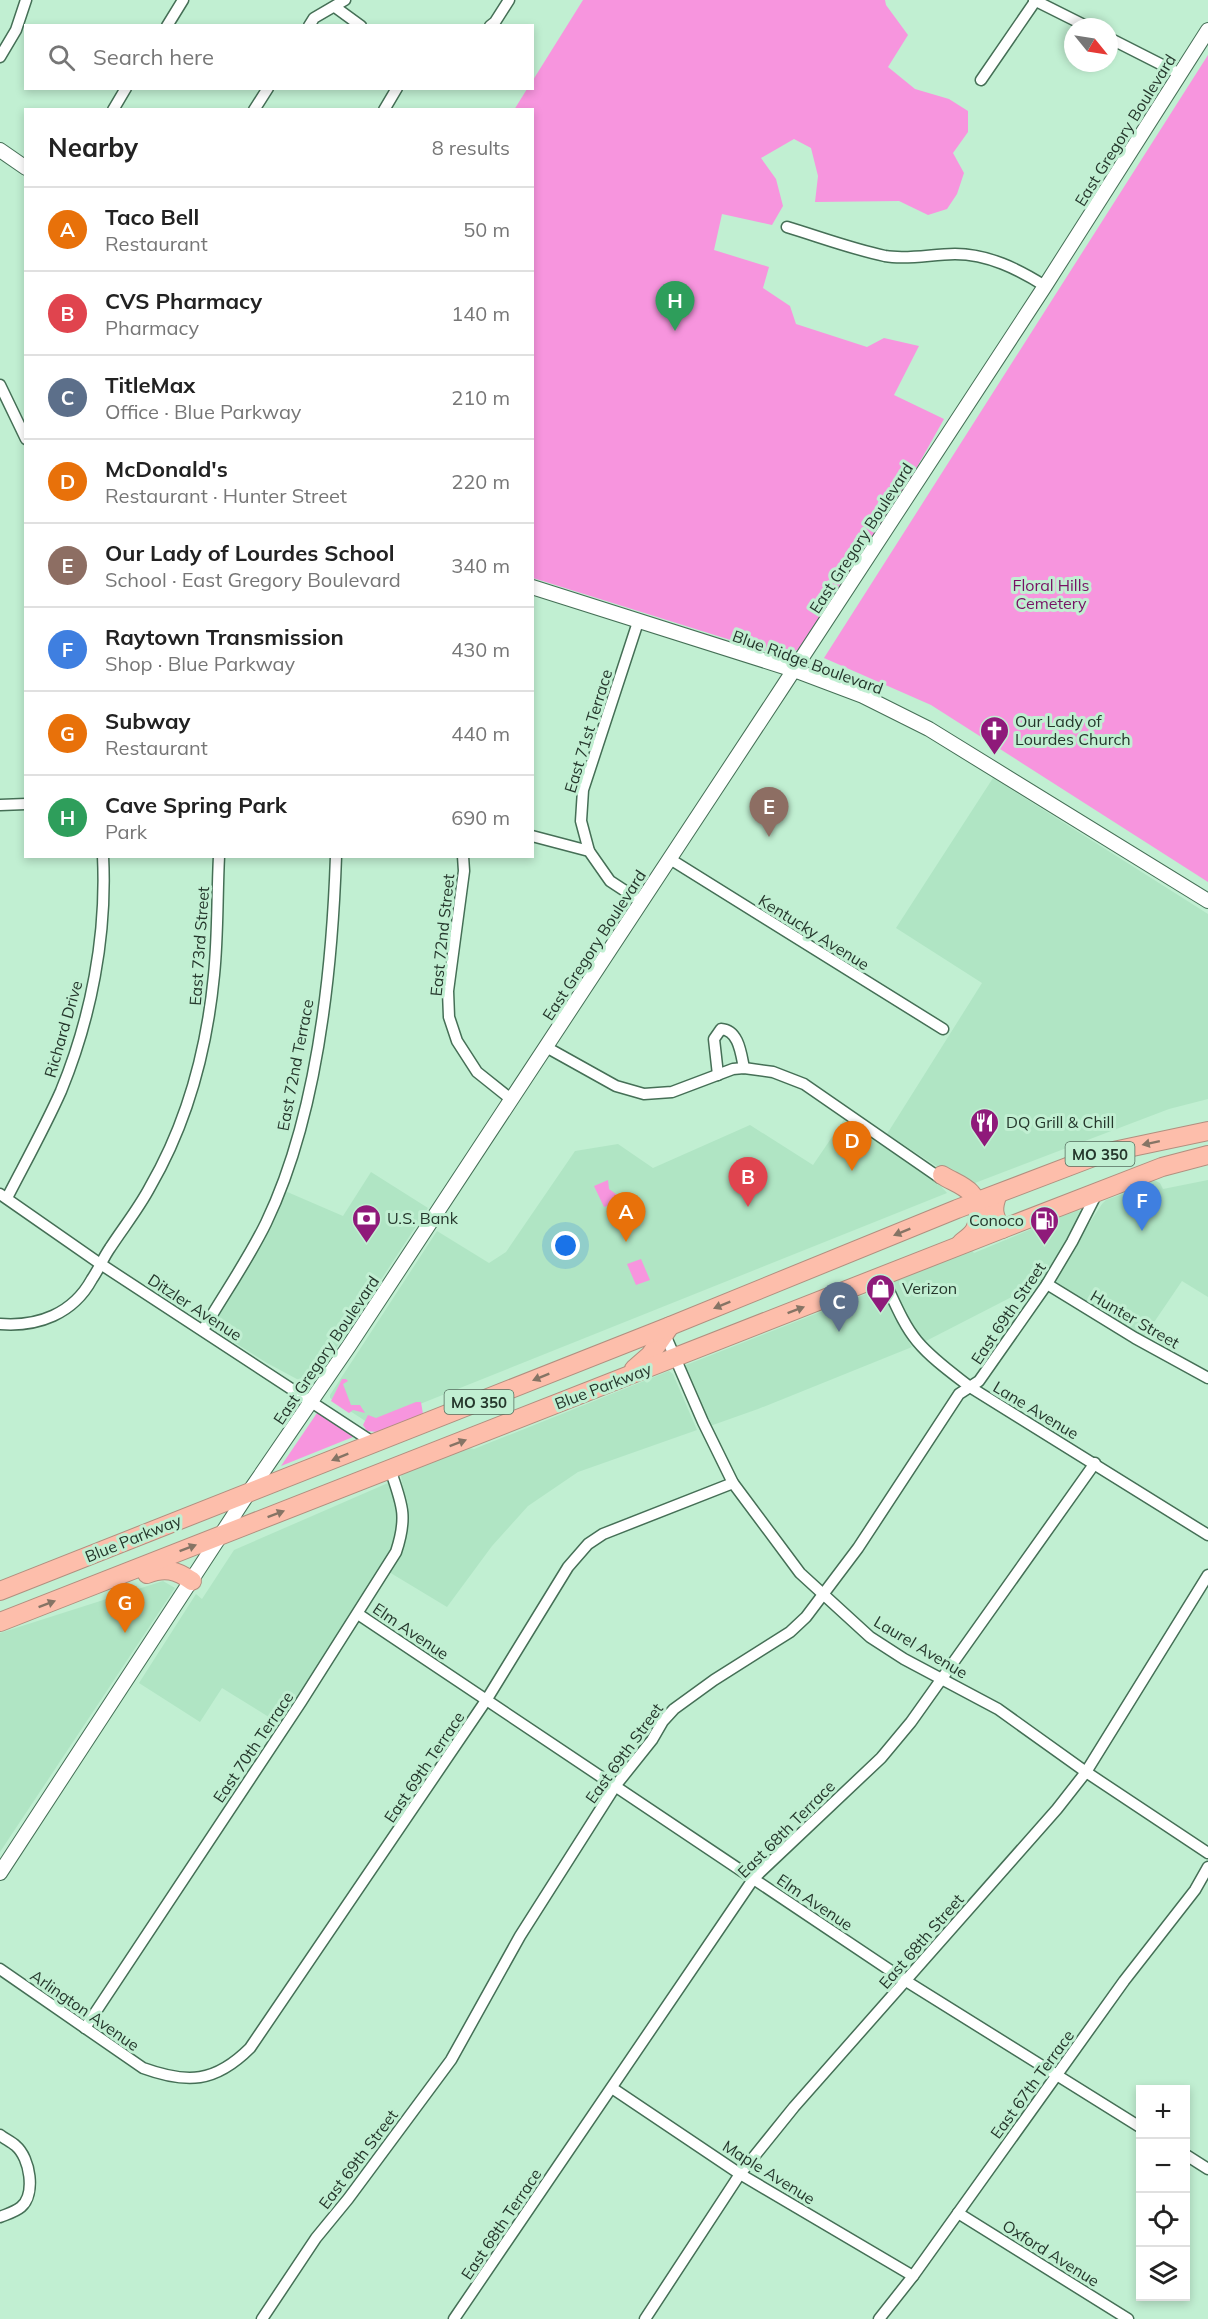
<!DOCTYPE html>
<html lang="en">
<head>
<meta charset="utf-8">
<style>
	body { margin:0; font-family:Mulish,sans-serif; background:#f6f6f6; color:#222 }
	.controls { position:absolute; right:18px; bottom:18px; display:grid; overflow:hidden; border-radius:0px; box-shadow:0 3px 9px #0003 }
	.controls button { width:54px; height:54px; display:grid; place-items:center; padding:0; border:0; border-bottom:2px solid #e0e0e0; background:#fff; color:#222; font:30px sans-serif }
	.compass { position:absolute; left:1064px; top:18px; width:54px; height:54px; border-radius:50%; background:#fff; box-shadow:0 3px 9px #0003; rotate:120deg }
	.you { position:absolute; left:566px; top:1246px; width:21px; height:21px; margin:-15px; border:4px solid #fff; border-radius:50%; background:#1a73e8; box-shadow:0 0 0 9px #1a73e833 }
	.badge { display:grid; place-items:center; width:39px; height:39px; border-radius:50%; background:#db2777; color:#fff; font-size:20px; font-weight:700 }
	.pin { position:absolute; translate:-50% -50px; filter:drop-shadow(0 2px 3px #0008) }
	.pin::after { content:''; position:absolute; top:32px; width:21px; height:18px; background:inherit; clip-path:polygon(0 0,100% 0,50% 100%) }
	.list { margin:0; padding:0; list-style:none }
	h2 { display:flex; justify-content:space-between; align-items:center; height:78px; margin:0; padding:0 24px; font-size:26px }
	h2 small { font-size:20px; font-weight:400; color:#767676 }
	.list li { display:grid; grid-template-columns:39px 1fr auto; gap:18px; align-items:center; box-sizing:border-box; height:84px; padding:0 24px; border-top:2px solid #e0e0e0 }
	.list b { display:block; font-size:22px; white-space:nowrap }
	.list p { margin:0; font-size:20px; white-space:nowrap; color:#767676 }
	.list em { font-size:20px; font-style:normal; color:#767676 }
	.icon { flex:none; width:33px; height:33px; fill:none; stroke:currentColor; stroke-width:2; stroke-linecap:round; stroke-linejoin:round }
	.map { position:relative; flex:none; width:1208px; height:2319px; overflow:hidden }
	.search { position:absolute; background:#fff; box-shadow:0 3px 9px #0003; left:24px; top:24px; width:510px; height:66px; display:flex; align-items:center; gap:15px; box-sizing:border-box; padding:0 21px; border-radius:0px; color:#767676; font-size:22px }
	.panel { position:absolute; background:#fff; box-shadow:0 3px 9px #0003; left:24px; top:108px; width:510px; height:750px; border-radius:0px }
	.map>svg:first-child { display:block }
	.built { fill:#b0e5c4 }
	.green { fill:#f795de }
	.lines { fill:none; stroke-linecap:round; stroke-linejoin:round }
	.street-casing { stroke:#456f56; stroke-width:13 }
	.secondary-casing { stroke:#456f56; stroke-width:16 }
	.highway-casing { stroke:#b18f7f; stroke-width:20 }
	.street { stroke:#fff; stroke-width:10 }
	.secondary { stroke:#fff; stroke-width:14 }
	.highway { stroke:#fdbeab; stroke-width:18 }
	.oneway { fill:#867465 }
	.labels { text-anchor:middle; dominant-baseline:central; stroke-width:6; stroke-linejoin:round; paint-order:stroke }
	.shield { fill:#c1efd2; stroke:#546e5e; stroke-width:1.5 }
	.shield-label { font-size:15px; font-weight:bold; fill:#25372c }
	.street-label { font-size:16px; fill:#25372c; stroke:#c1efd2 }
	.park-label { font-size:16px; fill:#771164; stroke:#c1efd2 }
	.poi-label { font-size:16px; fill:#25372c; stroke:#c1efd2; text-anchor:start }
</style>
</head>
<body>
<div class="map">
<svg width="1208" height="2319" viewBox="0 0 1208 2319">
	<rect width="100%" height="100%" fill="#c1efd2"/>
	<!-- built -->
	<g class="built">
		<path d="M993 778 1208 914V1099L1169 1109 967 1186 887 1134 982 983 896 928Z"/>
		<path d="M845 1118 938 1183 947 1193 370 1424 330 1398V1395L437 1231 489 1263 506 1252 575 1151 618 1144 653 1168 750 1125 813 1165Z"/>
		<path d="M371 1172 428 1208 314 1382 308 1385 267 1363 216 1331 211 1324 269 1226 285 1191 343 1216Z"/>
		<path d="M1154 1180 1160 1183 1163 1189 1208 1180V1297L1182 1281 1144 1337 1056 1283 1055 1280 1056 1274 1102 1204 1106 1200 1134 1190 1138 1185Z"/>
		<path d="M1077 1210 1081 1211 1082 1218 1039 1285 1033 1286 924 1342 898 1300 893 1283 894 1279 970 1248 974 1253Z"/>
		<path d="M876 1290 885 1293 900 1327 912 1347 758 1409 710 1426 686 1369V1365Z"/>
		<path d="M669 1371 673 1374 697 1430 578 1472 528 1506 492 1546 447 1607 389 1572 406 1538 407 1515 401 1476 403 1472 464 1447 474 1449Z"/>
		<path d="M388 1483 399 1509 397 1540 388 1560 280 1724 222 1688 200 1722 139 1683 196 1594 202 1599 234 1550Z"/>
		<path d="M163 1581 175 1588 0 1852V1633Z"/>
	</g>
	<!-- green -->
	<g class="green">
		<path d="M583 0H885L886 5 908 35 888 67 915 89 949 99 968 111V132L953 153 964 173 957 194 947 209 928 215 899 201 815 202 818 176 811 148 794 139 761 158 776 179 783 206 772 225 722 214 714 250 769 267 763 288 790 306 796 324 867 347 884 338 919 346 894 395 944 419 908 483 801 650 787 651 778 655 533 578 532 110H514L527 89 532 88 533 80Z"/>
		<path d="M1208 55V882L931 705 824 658Z"/>
		<path d="M608 1180 609 1189 620 1197 621 1201 604 1207 594 1186Z"/>
		<path d="M641 1259 650 1280 636 1285 627 1264Z"/>
		<path d="M342 1379H346L348 1381 343 1384 351 1405H360L365 1413 353 1410 349 1413 331 1401Z"/>
		<path d="M416 1402H421L423 1414 387 1429 377 1432 367 1431 363 1425 368 1415 376 1418Z"/>
		<path d="M317 1413H325L355 1434 353 1437 281 1466Z"/>
	</g>
	<g class="lines">
		<defs>
			<g id="street">
				<path d="M1034 0 1088 27"/>
				<path d="M335 7 361 26"/>
				<path d="M167 26 183 0"/>
				<path d="M309 26 314 18 345 0"/>
				<path d="M490 26 495 22 509 0"/>
				<path d="M1109 38 1180 74"/>
				<path d="M0 57 16 30 26 0"/>
				<path d="M981 80 1036 0"/>
				<path d="M113 110 126 88"/>
				<path d="M254 110 268 88"/>
				<path d="M384 110 397 88"/>
				<path d="M787 227C820 237 852 249 885 256 908 260 932 254 955 254 988 254 1018 269 1045 286"/>
				<path d="M0 385 26 439"/>
				<path d="M0 805 26 804"/>
				<path d="M532 836 589 851 610 881 642 902"/>
				<path d="M589 851 581 821 583 790 638 622"/>
				<path d="M463 856 464 871 448 991 449 1017 457 1041 477 1072 512 1100"/>
				<path d="M670 859 943 1029"/>
				<path d="M546 1047 616 1086 644 1094 672 1092 733 1069 744 1068 773 1072 804 1084 940 1178"/>
				<path d="M718 1075 714 1039 721 1029C739 1030 741 1054 744 1068"/>
				<path d="M0 1194 99 1263 374 1443"/>
				<path d="M7 1198C25 1163 45 1127 61 1091 91 1018 107 936 103 856"/>
				<path d="M882 1276C893 1298 902 1323 917 1341 932 1359 952 1373 970 1387L1208 1535"/>
				<path d="M1047 1284 1135 1338 1208 1378"/>
				<path d="M0 1324C38 1327 73 1314 92 1279 99 1269 103 1258 110 1248 123 1228 139 1208 150 1187 187 1123 207 1048 214 975 218 936 217 896 219 856"/>
				<path d="M203 1330C224 1294 248 1260 266 1223 317 1117 332 974 336 856"/>
				<path d="M663 1330 703 1422 733 1483 800 1573 870 1637 904 1659 998 1709 1086 1772 1208 1853"/>
				<path d="M358 1614 906 1981 1140 2127"/>
				<path d="M0 1969 143 2068C187 2084 215 2083 250 2048L487 1699 568 1567 588 1544 603 1534 733 1483"/>
				<path d="M85 2028 301 1702 396 1552C408 1516 402 1504 390 1469"/>
				<path d="M612 2088 740 2174 913 2276"/>
				<path d="M0 2135C5 2139 12 2142 16 2146 30 2158 36 2194 21 2207 15 2212 7 2214 0 2217"/>
				<path d="M1186 2155 1208 2169"/>
				<path d="M958 2213 1128 2319"/>
				<path d="M262 2319 316 2238 348 2199 451 2060 520 1936 616 1785 652 1740 663 1721 674 1709 714 1680 790 1632 806 1617 858 1548 959 1394 979 1381 1047 1284 1072 1242 1097 1193"/>
				<path d="M454 2319 754 1878 881 1758 911 1722 1095 1463"/>
				<path d="M645 2319 740 2174 794 2107 1057 1809 1086 1772 1208 1575"/>
				<path d="M879 2319 913 2276 1124 1981 1195 1890 1208 1867"/>
			</g>
			<g id="secondary">
				<path d="M0 150 26 168"/>
				<path d="M532 587 794 670 863 696 929 729 1208 901"/>
				<path d="M0 1873 249 1492 349 1346 784 685 1045 286 1208 30"/>
			</g>
			<g id="highway">
				<path d="M942 1175C951 1181 964 1185 971 1193 979 1201 980 1219 975 1229 973 1234 966 1239 961 1243"/>
				<path d="M998 1194C992 1208 993 1216 1002 1229"/>
				<path d="M634 1369 650 1355 670 1326"/>
				<path d="M147 1574C165 1567 176 1570 192 1581"/>
				<path d="M0 1591 670 1326 957 1209 1104 1153 1208 1131"/>
				<path d="M0 1622 1002 1229 1162 1167 1208 1155"/>
			</g>
		</defs>
		<!-- street casing -->
		<use href="#street" class="street-casing"/>
		<!-- secondary casing -->
		<use href="#secondary" class="secondary-casing"/>
		<!-- highway casing -->
		<use href="#highway" class="highway-casing"/>
		<!-- street -->
		<use href="#street" class="street"/>
		<!-- secondary -->
		<use href="#secondary" class="secondary"/>
		<!-- highway -->
		<use href="#highway" class="highway"/>
	</g>
	<!-- one-way arrows -->
	<defs><path id="oneway-solid" d="M-6-.8H1V-3.2L6.5 0L1 3.2V.8H-6Z" transform="scale(1.5)"/></defs>
	<g class="oneway">
		<use href="#oneway-solid" transform="translate(1151 1143) rotate(168)"/>
		<use href="#oneway-solid" transform="translate(902 1232) rotate(158)"/>
		<use href="#oneway-solid" transform="translate(722 1305) rotate(158)"/>
		<use href="#oneway-solid" transform="translate(796 1310) rotate(-21)"/>
		<use href="#oneway-solid" transform="translate(541 1377) rotate(158)"/>
		<use href="#oneway-solid" transform="translate(458 1443) rotate(-21)"/>
		<use href="#oneway-solid" transform="translate(340 1457) rotate(158)"/>
		<use href="#oneway-solid" transform="translate(276 1514) rotate(-21)"/>
		<use href="#oneway-solid" transform="translate(188 1548) rotate(-21)"/>
		<use href="#oneway-solid" transform="translate(47 1604) rotate(-21)"/>
	</g>
	<!-- icons -->
	<defs>
		<symbol id="church-pin" viewBox="-11 -11 22 30"><path d="M0 17L-7.5 6A9.5 9.5 0 1 1 7.5 6Z" fill="#8f1a7a" stroke="#c1efd2"/><path d="M-1.2-6h2.4v3.5h3.3v2.4h-3.3V6h-2.4V-.1h-3.3v-2.4h3.3Z" fill="#fff"/></symbol>
		<symbol id="restaurant-pin" viewBox="-11 -11 22 30"><path d="M0 17L-7.5 6A9.5 9.5 0 1 1 7.5 6Z" fill="#8f1a7a" stroke="#c1efd2"/><path d="M-5-6h1v4h1v-4h1v4h1v-4h1v5L-1.5 .5V6h-2V.5L-5-1ZM5-6V6H3V1.5H1.5Q1.5-4 5-6Z" fill="#fff"/></symbol>
		<symbol id="bank-pin" viewBox="-11 -11 22 30"><path d="M0 17L-7.5 6A9.5 9.5 0 1 1 7.5 6Z" fill="#8f1a7a" stroke="#c1efd2"/><path d="M-6-4H6V4H-6ZM0-2.3a2.3 2.3 0 1 0 0 4.6a2.3 2.3 0 1 0 0-4.6Z" fill="#fff"/></symbol>
		<symbol id="fuel-pin" viewBox="-11 -11 22 30"><path d="M0 17L-7.5 6A9.5 9.5 0 1 1 7.5 6Z" fill="#8f1a7a" stroke="#c1efd2"/><path d="M-5.5-6h7V0h2V4h1.3V-2.5L3-4.5l.8-.8L6-3V5H2.5V1h-1V6h-7ZM-4.2-4.7v3.2H.2V-4.7Z" fill="#fff"/></symbol>
		<symbol id="shop-pin" viewBox="-11 -11 22 30"><path d="M0 17L-7.5 6A9.5 9.5 0 1 1 7.5 6Z" fill="#8f1a7a" stroke="#c1efd2"/><path d="M-5-2.5h2.3a2.7 3.5 0 0 1 5.4 0H5L5.5 6h-11ZM-1.5-2.5h3a1.5 2.3 0 0 0-3 0Z" fill="#fff"/></symbol>
	</defs>
	<g fill-rule="evenodd">
		<use href="#church-pin" x="978" y="714" width="33" height="45"/>
		<use href="#restaurant-pin" x="968" y="1106" width="33" height="45"/>
		<use href="#bank-pin" x="350" y="1202" width="33" height="45"/>
		<use href="#fuel-pin" x="1028" y="1204" width="33" height="45"/>
		<use href="#shop-pin" x="864" y="1272" width="33" height="45"/>
	</g>
	<g class="labels">
		<!-- shield labels -->
		<g class="shield">
			<rect x="1065.5" y="1142" width="69" height="24" rx="4.5"/>
			<rect x="444.5" y="1390" width="69" height="24" rx="4.5"/>
		</g>
		<g class="shield-label">
			<text x="1100" y="1154">MO 350</text>
			<text x="479" y="1402">MO 350</text>
		</g>
		<!-- street labels -->
		<g class="street-label">
			<text transform="translate(1125 130) rotate(-58)">East Gregory Boulevard</text>
			<text transform="translate(861 538) rotate(-57)">East Gregory Boulevard</text>
			<text transform="translate(808 662) rotate(20)">Blue Ridge Boulevard</text>
			<text transform="translate(588 731) rotate(-73)">East 71st Terrace</text>
			<text transform="translate(814 932) rotate(32)">Kentucky Avenue</text>
			<text transform="translate(442 935) rotate(-84)">East 72nd Street</text>
			<text transform="translate(594 945) rotate(-57)">East Gregory Boulevard</text>
			<text transform="translate(199 946) rotate(-86)">East 73rd Street</text>
			<text transform="translate(63 1029) rotate(-74)">Richard Drive</text>
			<text transform="translate(295 1065) rotate(-79)">East 72nd Terrace</text>
			<text transform="translate(195 1307) rotate(33)">Ditzler Avenue</text>
			<text transform="translate(1008 1313) rotate(-56)">East 69th Street</text>
			<text transform="translate(1135 1319) rotate(30)">Hunter Street</text>
			<text transform="translate(326 1350) rotate(-56)">East Gregory Boulevard</text>
			<text transform="translate(603 1386) rotate(-21)">Blue Parkway</text>
			<text transform="translate(1036 1410) rotate(31)">Lane Avenue</text>
			<text transform="translate(133 1538) rotate(-22)">Blue Parkway</text>
			<text transform="translate(411 1631) rotate(34)">Elm Avenue</text>
			<text transform="translate(921 1647) rotate(31)">Laurel Avenue</text>
			<text transform="translate(253 1747) rotate(-56)">East 70th Terrace</text>
			<text transform="translate(624 1753) rotate(-54)">East 69th Street</text>
			<text transform="translate(424 1767) rotate(-56)">East 69th Terrace</text>
			<text transform="translate(786 1829) rotate(-45)">East 68th Terrace</text>
			<text transform="translate(815 1902) rotate(34)">Elm Avenue</text>
			<text transform="translate(921 1941) rotate(-49)">East 68th Street</text>
			<text transform="translate(85 2010) rotate(35)">Arlington Avenue</text>
			<text transform="translate(1032 2084) rotate(-54)">East 67th Terrace</text>
			<text transform="translate(358 2159) rotate(-53)">East 69th Street</text>
			<text transform="translate(769 2172) rotate(32)">Maple Avenue</text>
			<text transform="translate(501 2224) rotate(-56)">East 68th Terrace</text>
			<text transform="translate(1051 2253) rotate(32)">Oxford Avenue</text>
		</g>
		<!-- park labels -->
		<g class="park-label">
			<text x="1051" y="585">Floral Hills<tspan x="1051" dy="18">Cemetery</tspan></text>
		</g>
		<!-- poi labels -->
		<g class="poi-label">
			<text x="1015" y="721">Our Lady of<tspan x="1015" dy="18">Lourdes Church</tspan></text>
			<text x="1006" y="1122">DQ Grill &amp; Chill</text>
			<text x="387" y="1218">U.S. Bank</text>
			<text x="1024" y="1220" text-anchor="end">Conoco</text>
			<text x="902" y="1288">Verizon</text>
		</g>
	</g>
</svg>
<div class="controls">
<button>+</button>
<button>−</button>
<button><svg class="icon" aria-label="locate" viewBox="0 0 24 24"><circle cx="12" cy="12" r="6"/><path d="M12 2v4M12 18v4M2 12h4M18 12h4"/></svg></button>
<button><svg class="icon" aria-label="layers" viewBox="0 0 24 24"><path d="M12 4l9 5-9 5-9-5zM3 14l9 5 9-5"/></svg></button>
</div>
<svg class="compass" viewBox="-18 -18 36 36"><path d="M0-13l5 13h-10z" fill="#e53935"/><path d="M0 13l5-13h-10z" fill="#767676"/></svg>
<div class="you"></div>
<div class="pin badge" style="left:626px;top:1242px;background:#e8710a">A</div>
<div class="pin badge" style="left:748px;top:1207px;background:#e0444e">B</div>
<div class="pin badge" style="left:839px;top:1332px;background:#5c6f8a">C</div>
<div class="pin badge" style="left:852px;top:1171px;background:#e8710a">D</div>
<div class="pin badge" style="left:769px;top:837px;background:#8d6e63">E</div>
<div class="pin badge" style="left:1142px;top:1231px;background:#3f7fe0">F</div>
<div class="pin badge" style="left:125px;top:1633px;background:#e8710a">G</div>
<div class="pin badge" style="left:675px;top:331px;background:#2e9e5b">H</div>
<div class="search"><svg class="icon" aria-label="search" viewBox="0 0 24 24"><circle cx="10" cy="10" r="6"/><path d="M15 15l6 6"/></svg>Search here</div>
<section class="panel">
<h2>Nearby<small>8 results</small></h2>
<ul class="list">
<li><span class="badge" style="background:#e8710a">A</span><div><b>Taco Bell</b><p>Restaurant</p></div><em>50 m</em></li>
<li><span class="badge" style="background:#e0444e">B</span><div><b>CVS Pharmacy</b><p>Pharmacy</p></div><em>140 m</em></li>
<li><span class="badge" style="background:#5c6f8a">C</span><div><b>TitleMax</b><p>Office · Blue Parkway</p></div><em>210 m</em></li>
<li><span class="badge" style="background:#e8710a">D</span><div><b>McDonald's</b><p>Restaurant · Hunter Street</p></div><em>220 m</em></li>
<li><span class="badge" style="background:#8d6e63">E</span><div><b>Our Lady of Lourdes School</b><p>School · East Gregory Boulevard</p></div><em>340 m</em></li>
<li><span class="badge" style="background:#3f7fe0">F</span><div><b>Raytown Transmission</b><p>Shop · Blue Parkway</p></div><em>430 m</em></li>
<li><span class="badge" style="background:#e8710a">G</span><div><b>Subway</b><p>Restaurant</p></div><em>440 m</em></li>
<li><span class="badge" style="background:#2e9e5b">H</span><div><b>Cave Spring Park</b><p>Park</p></div><em>690 m</em></li>
</ul>
</section>
</div>
</body>
</html>
